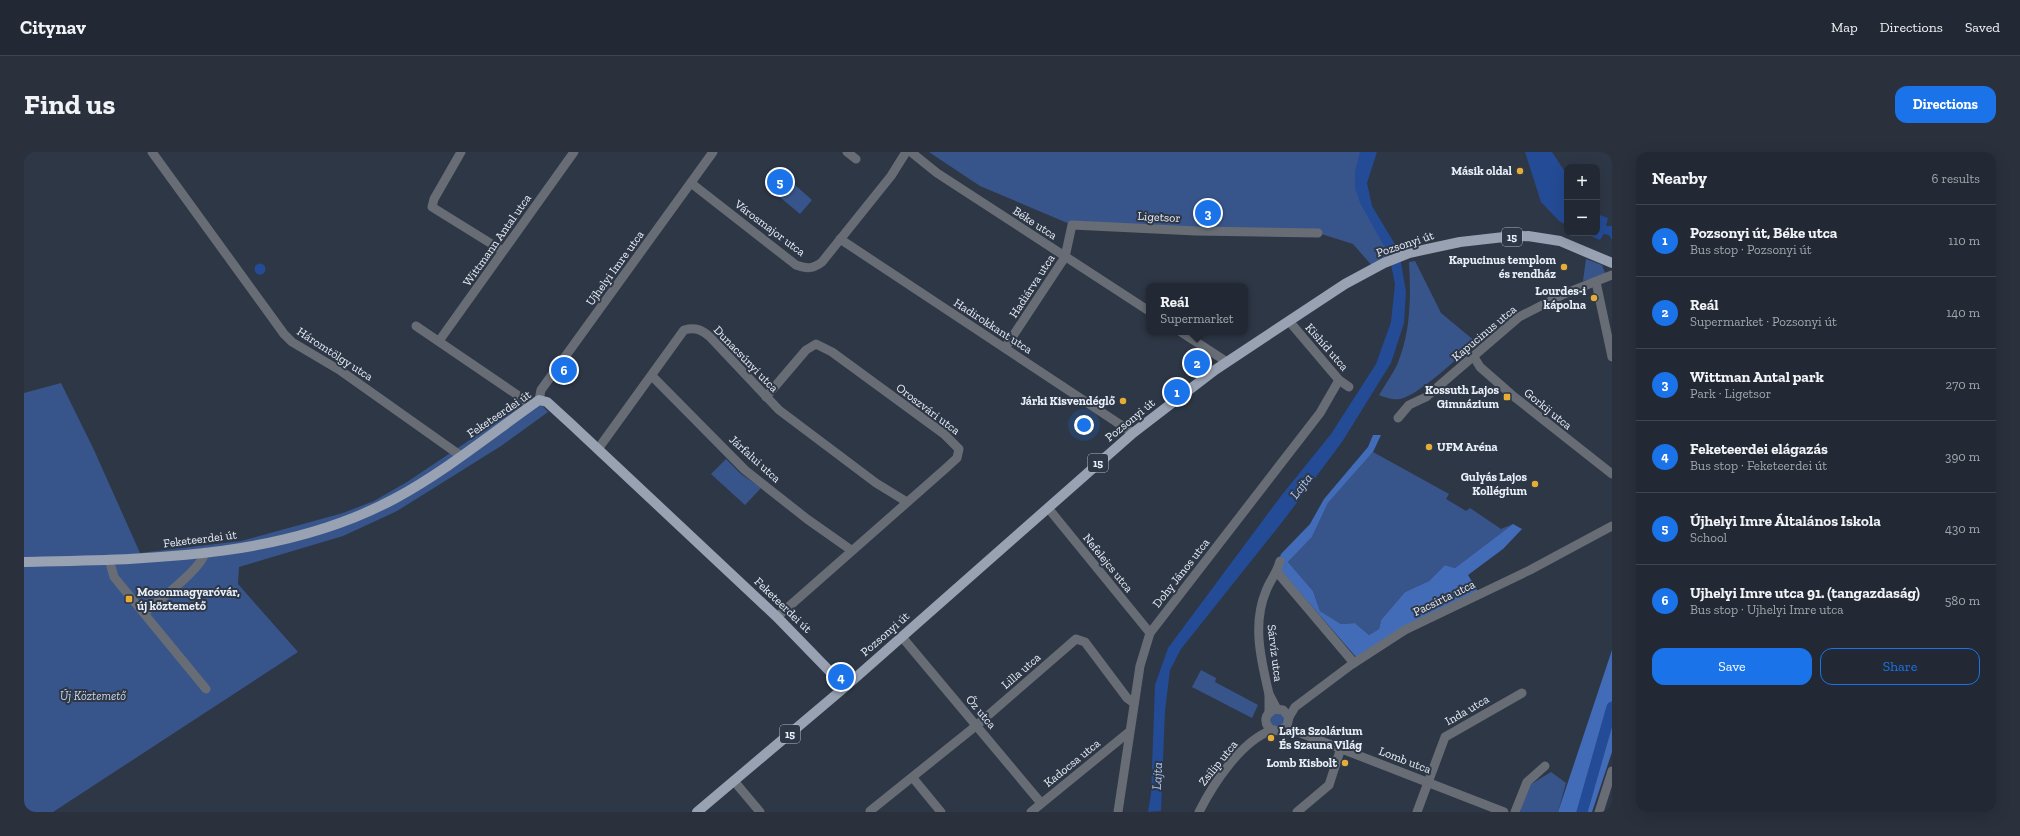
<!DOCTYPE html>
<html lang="en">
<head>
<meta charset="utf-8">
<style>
	body { margin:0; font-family:"Zilla Slab",serif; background:#2a313c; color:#f1f3f6 }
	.controls { position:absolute; right:12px; top:12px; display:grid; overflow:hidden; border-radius:8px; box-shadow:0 4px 16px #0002 }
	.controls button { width:36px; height:36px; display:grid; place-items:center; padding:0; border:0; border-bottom:1px solid #3f454f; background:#222934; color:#f1f3f6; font:20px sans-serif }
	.you { position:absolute; left:1060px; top:273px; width:14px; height:14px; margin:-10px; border:3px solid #fff; border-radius:50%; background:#1a73e8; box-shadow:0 0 0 6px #1a73e833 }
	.badge { display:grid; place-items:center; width:26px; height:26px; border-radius:50%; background:#1a73e8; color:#fff; font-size:13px; font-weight:700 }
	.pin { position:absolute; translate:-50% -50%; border:2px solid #fff; box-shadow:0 1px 4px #0006 }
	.popup { position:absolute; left:1122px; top:131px; width:102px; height:52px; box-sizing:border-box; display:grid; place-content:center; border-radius:8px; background:#222934; filter:drop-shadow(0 1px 3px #0005); font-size:13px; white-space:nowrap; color:#a2a6ac }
	.popup b { font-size:15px; color:#f1f3f6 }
	.popup::after { content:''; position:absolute; left:50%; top:100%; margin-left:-8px; border:8px solid transparent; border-top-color:#222934 }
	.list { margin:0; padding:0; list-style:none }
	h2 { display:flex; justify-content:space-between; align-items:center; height:52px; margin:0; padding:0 16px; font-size:17px }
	h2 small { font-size:13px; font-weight:400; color:#a2a6ac }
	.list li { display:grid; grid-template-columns:26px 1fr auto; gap:12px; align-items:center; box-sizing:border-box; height:72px; padding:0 16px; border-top:1px solid #3f454f }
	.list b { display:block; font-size:15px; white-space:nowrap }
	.list p { margin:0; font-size:13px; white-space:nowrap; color:#a2a6ac }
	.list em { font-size:13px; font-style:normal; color:#a2a6ac }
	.actions { display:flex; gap:8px; padding:12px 16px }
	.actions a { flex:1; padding:9px 0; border:1px solid #1a73e8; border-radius:12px; text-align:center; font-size:14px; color:#1a73e8 }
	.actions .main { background:#1a73e8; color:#fff }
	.map { position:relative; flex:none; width:1588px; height:660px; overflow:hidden; border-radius:12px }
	header { display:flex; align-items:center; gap:24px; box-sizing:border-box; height:56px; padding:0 20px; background:#222934; border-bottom:1px solid #3f454f }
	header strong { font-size:19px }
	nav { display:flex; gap:22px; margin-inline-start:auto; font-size:14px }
	.intro { display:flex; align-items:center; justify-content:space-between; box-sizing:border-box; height:96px; padding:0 24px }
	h1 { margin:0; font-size:28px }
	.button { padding:10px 18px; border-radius:12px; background:#1a73e8; color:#fff; font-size:14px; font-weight:700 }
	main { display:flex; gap:24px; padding:0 24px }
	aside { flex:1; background:#222934; border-radius:12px; box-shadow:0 4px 16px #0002 }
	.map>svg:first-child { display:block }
	.green { fill:#38558b }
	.forest { fill:#426bb8 }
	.water { fill:#244b95 }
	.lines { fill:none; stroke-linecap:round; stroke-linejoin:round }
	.river { stroke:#244b95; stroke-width:11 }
	.minor { stroke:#686d75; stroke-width:9 }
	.major { stroke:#99a2b2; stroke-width:10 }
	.poi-dot { fill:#e5ad36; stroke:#2e3746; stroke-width:1.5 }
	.labels { text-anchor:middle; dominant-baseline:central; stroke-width:4; stroke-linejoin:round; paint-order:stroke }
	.shield { fill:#2e3746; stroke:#b1b8c3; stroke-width:1 }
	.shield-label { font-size:11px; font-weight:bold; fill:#e9eff9 }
	.poi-label { font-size:12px; font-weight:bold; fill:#e9eff9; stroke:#2e3746; text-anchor:end }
	.street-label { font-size:12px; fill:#e9eff9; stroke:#2e3746 }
	.park-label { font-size:12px; font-style:italic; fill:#cbd7ec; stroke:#2e3746 }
	.water-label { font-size:13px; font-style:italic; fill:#b0c8f1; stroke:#2e3746 }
</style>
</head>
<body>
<header>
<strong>Citynav</strong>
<nav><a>Map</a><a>Directions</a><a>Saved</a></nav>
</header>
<div class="intro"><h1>Find us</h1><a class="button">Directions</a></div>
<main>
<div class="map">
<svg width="1588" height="660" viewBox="0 0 1588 660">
	<rect width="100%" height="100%" fill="#2e3746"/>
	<!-- green -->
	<g class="green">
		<path d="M905 0H1349L1338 21 1343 49 1370 108 1350 116 1329 92 1294 81 1048 73 956 34Z"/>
		<path d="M763 26 788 48 776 62 751 41Z"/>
		<path d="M1562 107 1578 113 1581 121 1580 124 1559 129Z"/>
		<path d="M1391 109 1417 161 1452 190C1434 205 1397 242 1376 247 1369 248 1362 246 1355 243 1361 233 1368 223 1373 213 1387 180 1387 145 1385 110Z"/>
		<path d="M37 231 70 298 116 401 217 389 319 361 350 349 383 330 483 263 505 240 524 260 477 294 373 359 319 384 215 415 214 432 274 500 29 660H0V241Z"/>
		<path d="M1349 300 1425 342 1422 347 1442 359 1446 356 1477 377 1489 372 1431 416 1421 413 1405 429 1381 440 1357 468 1355 477 1345 483 1331 471 1317 472 1296 459 1289 439 1264 410 1288 385 1304 351Z"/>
		<path d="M702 307 717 322 737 336 721 353 687 322Z"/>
		<path d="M1177 518 1192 526 1191 530 1234 553 1228 566 1168 535Z"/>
		<path d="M1250 561 1258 562 1261 566 1260 571 1255 576 1247 572 1246 565Z"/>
		<path d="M1527 620 1542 631 1534 660H1496L1504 634Z"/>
	</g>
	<!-- forest -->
	<g class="forest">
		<path d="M1349 283H1357L1349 300 1304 351 1288 385 1264 410 1289 439 1296 459 1317 472 1331 471 1345 483 1355 477 1357 468 1381 440 1405 429 1421 413 1431 416 1489 372 1498 377 1479 397 1444 423 1455 441 1332 505 1253 414 1257 402 1286 372 1300 347 1344 295Z"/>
		<path d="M1588 498V600L1568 660H1534Z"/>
	</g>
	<!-- water -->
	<g class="water">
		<path d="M1336 0H1353L1343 31 1348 54 1375 99 1382 140 1380 171 1367 211 1318 290 1259 369 1157 497 1146 518 1141 559 1137 659 1124 660 1127 642 1131 533 1144 496 1257 344 1307 282 1352 212 1367 170 1371 132 1365 103 1336 51 1331 36V19Z"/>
		<path d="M1501 0H1528L1543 23V73L1535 69 1517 50Z"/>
		<path d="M1573 62 1584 66 1582 74H1588V88L1585 83 1580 82 1576 88 1560 81H1573Z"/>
		<circle cx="236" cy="117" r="5.5"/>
	</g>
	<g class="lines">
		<!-- river -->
		<path class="river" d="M1558 660 1588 555"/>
		<!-- minor -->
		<g class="minor">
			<path d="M128 0 260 182 268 190 317 219 437 304"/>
			<path d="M437 0 410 47 408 55 479 99"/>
			<path d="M823 0 832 7"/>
			<path d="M887 0 913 21 1125 159"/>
			<path d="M667 31 772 113C783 117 789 117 798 110L867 24 882 0"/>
			<path d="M816 87 1109 281"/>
			<path d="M1572 130 1588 205"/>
			<path d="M1265 169 1315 228 1325 235"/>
			<path d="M392 174 508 253"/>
			<path d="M1157 180 1203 210"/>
			<path d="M415 189 550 0"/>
			<path d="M981 196 1041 105 1048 73 1172 79 1294 81"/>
			<path d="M1450 205 1456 215 1488 243 1588 322"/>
			<path d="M628 224 721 318 783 367 827 398"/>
			<path d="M742 245 782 198 792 192 808 200 920 282 935 297 933 306 921 317 753 465"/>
			<path d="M515 248 517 238 689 0"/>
			<path d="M1374 266 1385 253 1402 245 1495 165 1540 142 1588 123"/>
			<path d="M574 297 660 178C671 175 677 177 686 185L755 258 852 331 883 350"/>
			<path d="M1024 356 1126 481"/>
			<path d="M85 407 90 425 182 537"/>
			<path d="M1253 420 1330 511"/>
			<path d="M120 461C134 449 179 416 181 400"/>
			<path d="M878 485 1017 651"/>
			<path d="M1245 542C1237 508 1228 472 1242 439 1246 428 1253 421 1256 409"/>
			<path d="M1245 561V542L1253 557"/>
			<path d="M1265 565 1271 555 1327 513 1381 478 1506 418 1588 374"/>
			<path d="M1256 579 1263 574 1265 565 1259 558 1251 557C1247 559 1243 562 1242 566 1240 583 1264 579 1274 580L1480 660"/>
			<path d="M889 626 917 660"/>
			<path d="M710 629 736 660"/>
			<path d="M846 659 953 573 1052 487 1061 490 1103 546 1110 551"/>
			<path d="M1007 660 1105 580"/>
			<path d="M1094 660 1116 514 1126 481 1296 261 1315 228"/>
			<path d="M1175 660C1189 632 1217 589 1248 578"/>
			<path d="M1273 660 1305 633 1317 596"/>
			<path d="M1393 660 1421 585 1498 541"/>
			<path d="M1491 660 1503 630 1521 614"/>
			<path d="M1575 660 1588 619"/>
		</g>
		<!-- major -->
		<g class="major">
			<path d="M0 410C124 407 258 407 370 347 422 319 468 281 515 248L523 250 546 271 753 465 821 535"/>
			<path d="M673 660 821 535 1109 281 1191 218 1321 132 1360 111 1385 101 1436 90 1480 85 1504 84 1536 89 1588 111"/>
		</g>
	</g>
	<!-- markers -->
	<g class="poi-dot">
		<circle cx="1496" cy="19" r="4"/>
		<circle cx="1540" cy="115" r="4"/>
		<circle cx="1570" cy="146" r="4"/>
		<rect x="1479" y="241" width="8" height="8" rx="2"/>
		<circle cx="1099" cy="249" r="4"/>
		<circle cx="1405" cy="295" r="4"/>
		<circle cx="1511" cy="332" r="4"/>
		<rect x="101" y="443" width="8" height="8" rx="2"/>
		<circle cx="1247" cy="586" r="4"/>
		<circle cx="1321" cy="611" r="4"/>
	</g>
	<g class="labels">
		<!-- shield labels -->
		<g class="shield">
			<rect x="1478" y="76" width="20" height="18" rx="3"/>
			<rect x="1064" y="302" width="20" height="18" rx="3"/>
			<rect x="756" y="573" width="20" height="18" rx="3"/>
		</g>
		<g class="shield-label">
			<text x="1488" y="85">15</text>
			<text x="1074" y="311">15</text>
			<text x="766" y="582">15</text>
		</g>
		<!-- poi labels -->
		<g class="poi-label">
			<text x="1488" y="19">Másik oldal</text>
			<text x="1532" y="108">Kapucinus templom<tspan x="1532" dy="14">és rendház</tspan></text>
			<text x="1562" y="139">Lourdes-i<tspan x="1562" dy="14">kápolna</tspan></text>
			<text x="1475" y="238">Kossuth Lajos<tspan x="1475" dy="14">Gimnázium</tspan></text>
			<text x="1091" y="249">Járki Kisvendéglő</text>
			<text x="1413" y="295" text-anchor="start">UFM Aréna</text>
			<text x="1503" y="325">Gulyás Lajos<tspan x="1503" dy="14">Kollégium</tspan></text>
			<text x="113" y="440" text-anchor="start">Mosonmagyaróvár,<tspan x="113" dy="14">új köztemető</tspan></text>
			<text x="1255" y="579" text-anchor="start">Lajta Szolárium<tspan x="1255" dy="14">És Szauna Világ</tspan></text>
			<text x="1313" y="611">Lomb Kisbolt</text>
		</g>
		<!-- street labels -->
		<g class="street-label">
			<text transform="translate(1135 65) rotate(3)">Ligetsor</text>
			<text transform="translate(1011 71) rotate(33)">Béke utca</text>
			<text transform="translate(746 76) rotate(37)">Városmajor utca</text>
			<text transform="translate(473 88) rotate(-55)">Wittmann Antal utca</text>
			<text transform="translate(1381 92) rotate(-18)">Pozsonyi út</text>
			<text transform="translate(591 116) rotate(-54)">Ujhelyi Imre utca</text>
			<text transform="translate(1008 134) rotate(-57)">Hadiárva utca</text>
			<text transform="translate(969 174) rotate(33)">Hadirokkant utca</text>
			<text transform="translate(1460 181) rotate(-40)">Kapucinus utca</text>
			<text transform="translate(1303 195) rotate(49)">Kishíd utca</text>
			<text transform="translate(311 202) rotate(33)">Háromtölgy utca</text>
			<text transform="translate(722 207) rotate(46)">Dunacsúnyi utca</text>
			<text transform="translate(904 257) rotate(37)">Oroszvári utca</text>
			<text transform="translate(1524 257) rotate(39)">Gorkij utca</text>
			<text transform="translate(475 262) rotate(-34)">Feketeerdei út</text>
			<text transform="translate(1106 268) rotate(-39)">Pozsonyi út</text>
			<text transform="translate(731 307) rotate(42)">Járfalui utca</text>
			<text transform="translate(176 387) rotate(-7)">Feketeerdei út</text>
			<text transform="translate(1084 411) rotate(51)">Nefelejcs utca</text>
			<text transform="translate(1157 421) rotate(-52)">Dohy János utca</text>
			<text transform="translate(1420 446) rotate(-26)">Pacsirta utca</text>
			<text transform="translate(759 453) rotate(44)">Feketeerdei út</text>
			<text transform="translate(861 482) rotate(-41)">Pozsonyi út</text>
			<text transform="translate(1251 501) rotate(83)">Sárvíz utca</text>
			<text transform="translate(997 519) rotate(-41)">Lilla utca</text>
			<text transform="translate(1443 558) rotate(-30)">Inda utca</text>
			<text transform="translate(957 560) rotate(50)">Őz utca</text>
			<text transform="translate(1381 608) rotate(21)">Lomb utca</text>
			<text transform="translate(1048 611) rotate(-39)">Kadocsa utca</text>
			<text transform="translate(1194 611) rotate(-51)">Zsilip utca</text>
		</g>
		<!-- park labels -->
		<g class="park-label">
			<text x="69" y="544">Új Köztemető</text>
		</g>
		<!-- water labels -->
		<g class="water-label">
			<text transform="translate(1277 334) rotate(-53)">Lajta</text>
			<text transform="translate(1133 624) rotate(-87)">Lajta</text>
		</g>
	</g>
</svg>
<div class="controls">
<button>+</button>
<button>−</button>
</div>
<div class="you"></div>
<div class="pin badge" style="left:1153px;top:240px">1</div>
<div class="pin badge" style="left:1173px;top:211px">2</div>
<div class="popup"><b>Reál</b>Supermarket</div>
<div class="pin badge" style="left:1184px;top:61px">3</div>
<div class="pin badge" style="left:817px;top:525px">4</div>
<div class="pin badge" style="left:756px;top:30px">5</div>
<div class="pin badge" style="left:540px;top:218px">6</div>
</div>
<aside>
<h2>Nearby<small>6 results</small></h2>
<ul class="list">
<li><span class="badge">1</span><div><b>Pozsonyi út, Béke utca</b><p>Bus stop · Pozsonyi út</p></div><em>110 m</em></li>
<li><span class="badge">2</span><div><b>Reál</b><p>Supermarket · Pozsonyi út</p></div><em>140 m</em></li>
<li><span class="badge">3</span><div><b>Wittman Antal park</b><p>Park · Ligetsor</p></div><em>270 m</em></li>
<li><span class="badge">4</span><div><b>Feketeerdei elágazás</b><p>Bus stop · Feketeerdei út</p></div><em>390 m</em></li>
<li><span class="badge">5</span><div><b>Újhelyi Imre Általános Iskola</b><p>School</p></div><em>430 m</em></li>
<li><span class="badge">6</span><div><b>Ujhelyi Imre utca 91. (tangazdaság)</b><p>Bus stop · Ujhelyi Imre utca</p></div><em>580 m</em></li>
</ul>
<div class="actions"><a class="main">Save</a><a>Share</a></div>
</aside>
</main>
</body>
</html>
